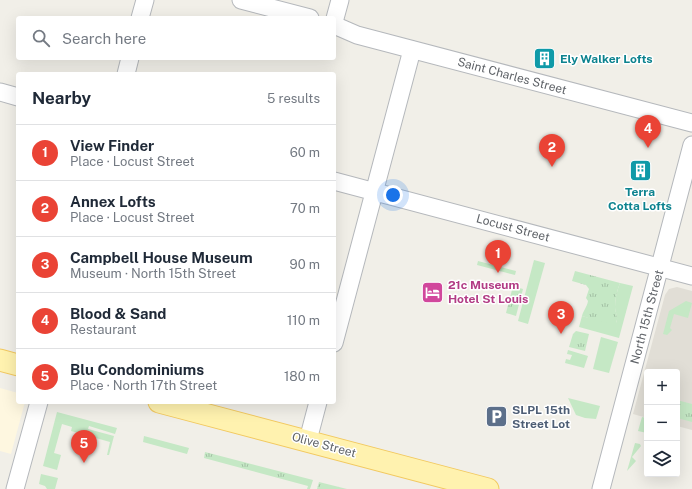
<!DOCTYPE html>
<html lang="en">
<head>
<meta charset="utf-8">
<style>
	body { margin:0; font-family:"Public Sans",sans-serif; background:#f6f6f7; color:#1f2937 }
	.controls { position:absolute; right:12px; bottom:12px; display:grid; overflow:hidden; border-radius:4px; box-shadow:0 4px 16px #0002 }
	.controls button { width:36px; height:36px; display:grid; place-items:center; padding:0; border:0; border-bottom:1px solid #e0e1e3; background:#fff; color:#1f2937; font:20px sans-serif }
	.you { position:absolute; left:393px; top:195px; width:14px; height:14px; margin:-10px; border:3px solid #fff; border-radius:50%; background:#1a73e8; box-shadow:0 0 0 6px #1a73e833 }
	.badge { display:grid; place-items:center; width:26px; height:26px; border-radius:50%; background:#ea4335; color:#fff; font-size:13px; font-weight:700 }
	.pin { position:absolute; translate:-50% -33px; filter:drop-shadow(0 1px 2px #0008) }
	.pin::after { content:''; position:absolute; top:21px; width:14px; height:12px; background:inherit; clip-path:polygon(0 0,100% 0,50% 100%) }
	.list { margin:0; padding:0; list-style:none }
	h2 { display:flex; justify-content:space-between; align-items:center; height:52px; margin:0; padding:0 16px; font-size:17px }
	h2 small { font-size:13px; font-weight:400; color:#747a83 }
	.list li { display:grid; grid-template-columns:26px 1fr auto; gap:12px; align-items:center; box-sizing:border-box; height:56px; padding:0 16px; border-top:1px solid #e0e1e3 }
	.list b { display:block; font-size:15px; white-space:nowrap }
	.list p { margin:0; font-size:13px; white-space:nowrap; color:#747a83 }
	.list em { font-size:13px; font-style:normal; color:#747a83 }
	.icon { flex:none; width:22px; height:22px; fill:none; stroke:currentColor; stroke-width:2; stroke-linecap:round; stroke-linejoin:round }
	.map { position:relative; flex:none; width:692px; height:489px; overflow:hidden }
	.search { position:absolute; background:#fff; box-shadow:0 4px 16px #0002; left:16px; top:16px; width:320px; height:44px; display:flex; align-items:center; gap:10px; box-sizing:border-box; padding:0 14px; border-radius:4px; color:#747a83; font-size:15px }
	.panel { position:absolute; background:#fff; box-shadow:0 4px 16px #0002; left:16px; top:72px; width:320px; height:332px; border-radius:4px }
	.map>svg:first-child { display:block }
	.commercial { fill:#fef7e0 }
	.education { fill:#e1ded6 }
	.grass { fill:url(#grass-tufts) }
	.green { fill:#c5e8c5 }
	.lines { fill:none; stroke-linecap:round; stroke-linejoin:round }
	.minor-casing { stroke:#b5b8bc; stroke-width:19 }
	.major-casing { stroke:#f2c960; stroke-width:23 }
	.minor { stroke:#fff; stroke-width:17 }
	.major { stroke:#fff2af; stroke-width:21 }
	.labels { text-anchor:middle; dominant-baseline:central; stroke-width:3; stroke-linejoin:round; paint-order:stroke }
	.culture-label { font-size:12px; font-weight:bold; fill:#0d838f; stroke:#fff; text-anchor:start }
	.street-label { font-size:12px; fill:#5f6368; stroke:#fff }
	.hotel-label { font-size:12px; font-weight:bold; fill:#b23c85; stroke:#fff; text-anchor:start }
	.service-label { font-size:12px; font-weight:bold; fill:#4e5e75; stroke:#fff; text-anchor:start }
</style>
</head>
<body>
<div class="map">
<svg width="692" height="489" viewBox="0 0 692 489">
	<defs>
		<pattern id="grass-tufts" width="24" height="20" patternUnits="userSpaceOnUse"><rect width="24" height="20" fill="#c5e8c5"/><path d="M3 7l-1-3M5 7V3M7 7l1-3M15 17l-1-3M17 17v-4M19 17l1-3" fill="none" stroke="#a3c0a4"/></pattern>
	</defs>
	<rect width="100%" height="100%" fill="#f1efe8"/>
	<!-- commercial -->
	<path class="commercial" d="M0 388 18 393V402H25L11 454 0 451Z"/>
	<!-- education -->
	<path class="education" d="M677 287 692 291V430L677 426V372H647V418L633 414 665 295 669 289Z"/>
	<!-- grass -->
	<g class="grass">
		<path d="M575 271 620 283C617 291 615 298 615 307 615 313 619 317 616 323 604 326 593 319 582 316 583 311 587 307 588 301L586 298 589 289 586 285 572 281Z"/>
		<path d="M513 286 523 289 516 316 506 313Z"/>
		<path d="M576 331 589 334 585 351 569 347 573 334Z"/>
		<path d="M677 400 692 404V422L677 418Z"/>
		<path d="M205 452 313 480 310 489H307L308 486 204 458Z"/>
		<path d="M319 482 347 489H317Z"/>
	</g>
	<!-- green -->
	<g class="green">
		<path d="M534 260 545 263 528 324 518 321Z"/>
		<path d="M478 261 516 271 515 275 477 265Z"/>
		<path d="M620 283 633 286 619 338 579 327 582 316 607 323H616C619 317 615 313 615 307 615 298 617 291 620 283Z"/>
		<path d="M686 301 692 303 688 318 674 314 670 328 672 330 667 335 663 334 669 311Z"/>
		<path d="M601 337 618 342 609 373 593 369Z"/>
		<path d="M568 350 588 356 584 368 565 363 566 359 570 360 572 355 567 354Z"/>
		<path d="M568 398 600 406 596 419 585 418 576 415Z"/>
		<path d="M57 412 117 428 115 434 89 426 88 429 114 436 109 455H107L110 442 71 431 72 427 62 424 54 453 61 455 57 470 43 466Z"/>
		<path d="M642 417 647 418V433L638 431Z"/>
		<path d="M144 436 189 448 187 454 143 442Z"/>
		<path d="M635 443 640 444 641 446 632 457 636 461 627 471Z"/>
		<path d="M41 474 58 478 55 489H47L45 486 39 484Z"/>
	</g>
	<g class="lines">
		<defs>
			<g id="minor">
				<path d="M241 0 310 18"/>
				<path d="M140 18 145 0"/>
				<path d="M334 22 340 0"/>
				<path d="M334 25 357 35 376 40 692 123"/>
				<path d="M126 74 130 58"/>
				<path d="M0 92 18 97"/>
				<path d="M334 181 692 276"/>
				<path d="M334 343 412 50"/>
				<path d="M308 440 318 402"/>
				<path d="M15 489 39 402"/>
				<path d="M601 489 692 145"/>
			</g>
			<g id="major">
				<path d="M0 360 18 365"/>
				<path d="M159 402 488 489"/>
			</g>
		</defs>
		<!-- minor casing -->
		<use href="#minor" class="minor-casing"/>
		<!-- major casing -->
		<use href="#major" class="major-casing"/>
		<!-- minor -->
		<use href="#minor" class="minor"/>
		<!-- major -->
		<use href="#major" class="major"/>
	</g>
	<!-- icons -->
	<defs>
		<symbol id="building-square" viewBox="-11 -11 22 22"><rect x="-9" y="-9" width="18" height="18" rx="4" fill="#0f9aa8" stroke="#fff"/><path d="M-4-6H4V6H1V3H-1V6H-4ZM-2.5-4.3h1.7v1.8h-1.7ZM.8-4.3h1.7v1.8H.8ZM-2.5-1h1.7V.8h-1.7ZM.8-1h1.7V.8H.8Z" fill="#fff"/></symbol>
		<symbol id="hotel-square" viewBox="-11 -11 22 22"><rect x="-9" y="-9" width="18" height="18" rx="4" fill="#d1479c" stroke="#fff"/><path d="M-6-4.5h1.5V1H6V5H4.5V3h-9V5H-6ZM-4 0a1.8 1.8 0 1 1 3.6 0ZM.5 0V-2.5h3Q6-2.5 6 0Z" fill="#fff"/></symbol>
		<symbol id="parking-square" viewBox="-11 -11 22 22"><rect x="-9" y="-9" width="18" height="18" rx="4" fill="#5c6f8a" stroke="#fff"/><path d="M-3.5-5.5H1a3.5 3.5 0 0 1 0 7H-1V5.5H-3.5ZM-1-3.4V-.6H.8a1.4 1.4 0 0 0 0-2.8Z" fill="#fff"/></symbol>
	</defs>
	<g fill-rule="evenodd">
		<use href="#building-square" x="532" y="46" width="25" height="25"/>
		<use href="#building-square" x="628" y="158" width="25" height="25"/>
		<use href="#hotel-square" x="420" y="280" width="25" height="25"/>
		<use href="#parking-square" x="484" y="404" width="25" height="25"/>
	</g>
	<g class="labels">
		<!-- culture labels -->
		<g class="culture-label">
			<text x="560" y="59">Ely Walker Lofts</text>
			<text x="640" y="192" text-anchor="middle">Terra<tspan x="640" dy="14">Cotta Lofts</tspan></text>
		</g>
		<!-- street labels -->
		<g class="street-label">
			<text transform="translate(512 76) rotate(15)">Saint Charles Street</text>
			<text transform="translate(513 228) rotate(15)">Locust Street</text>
			<text transform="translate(647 317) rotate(-75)">North 15th Street</text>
			<text transform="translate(324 445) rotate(15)">Olive Street</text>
		</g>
		<!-- hotel labels -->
		<g class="hotel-label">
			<text x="448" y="285">21c Museum<tspan x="448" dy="14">Hotel St Louis</tspan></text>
		</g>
		<!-- service labels -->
		<g class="service-label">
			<text x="512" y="410">SLPL 15th<tspan x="512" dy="14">Street Lot</tspan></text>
		</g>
	</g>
</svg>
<div class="controls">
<button>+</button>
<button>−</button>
<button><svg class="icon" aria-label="layers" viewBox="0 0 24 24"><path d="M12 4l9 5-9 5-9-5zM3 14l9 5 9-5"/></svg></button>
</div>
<div class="you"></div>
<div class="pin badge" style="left:498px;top:273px">1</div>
<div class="pin badge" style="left:552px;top:167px">2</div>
<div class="pin badge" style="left:561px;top:334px">3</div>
<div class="pin badge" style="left:648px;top:148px">4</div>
<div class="pin badge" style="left:84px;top:463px">5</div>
<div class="search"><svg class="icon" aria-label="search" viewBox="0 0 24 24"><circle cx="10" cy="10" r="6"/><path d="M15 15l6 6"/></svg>Search here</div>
<section class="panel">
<h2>Nearby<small>5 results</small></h2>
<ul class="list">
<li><span class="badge">1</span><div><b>View Finder</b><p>Place · Locust Street</p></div><em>60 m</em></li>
<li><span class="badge">2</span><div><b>Annex Lofts</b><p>Place · Locust Street</p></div><em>70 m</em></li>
<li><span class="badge">3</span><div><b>Campbell House Museum</b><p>Museum · North 15th Street</p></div><em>90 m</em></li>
<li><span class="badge">4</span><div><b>Blood &amp; Sand</b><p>Restaurant</p></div><em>110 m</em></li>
<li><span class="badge">5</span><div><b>Blu Condominiums</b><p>Place · North 17th Street</p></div><em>180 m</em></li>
</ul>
</section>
</div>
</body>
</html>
